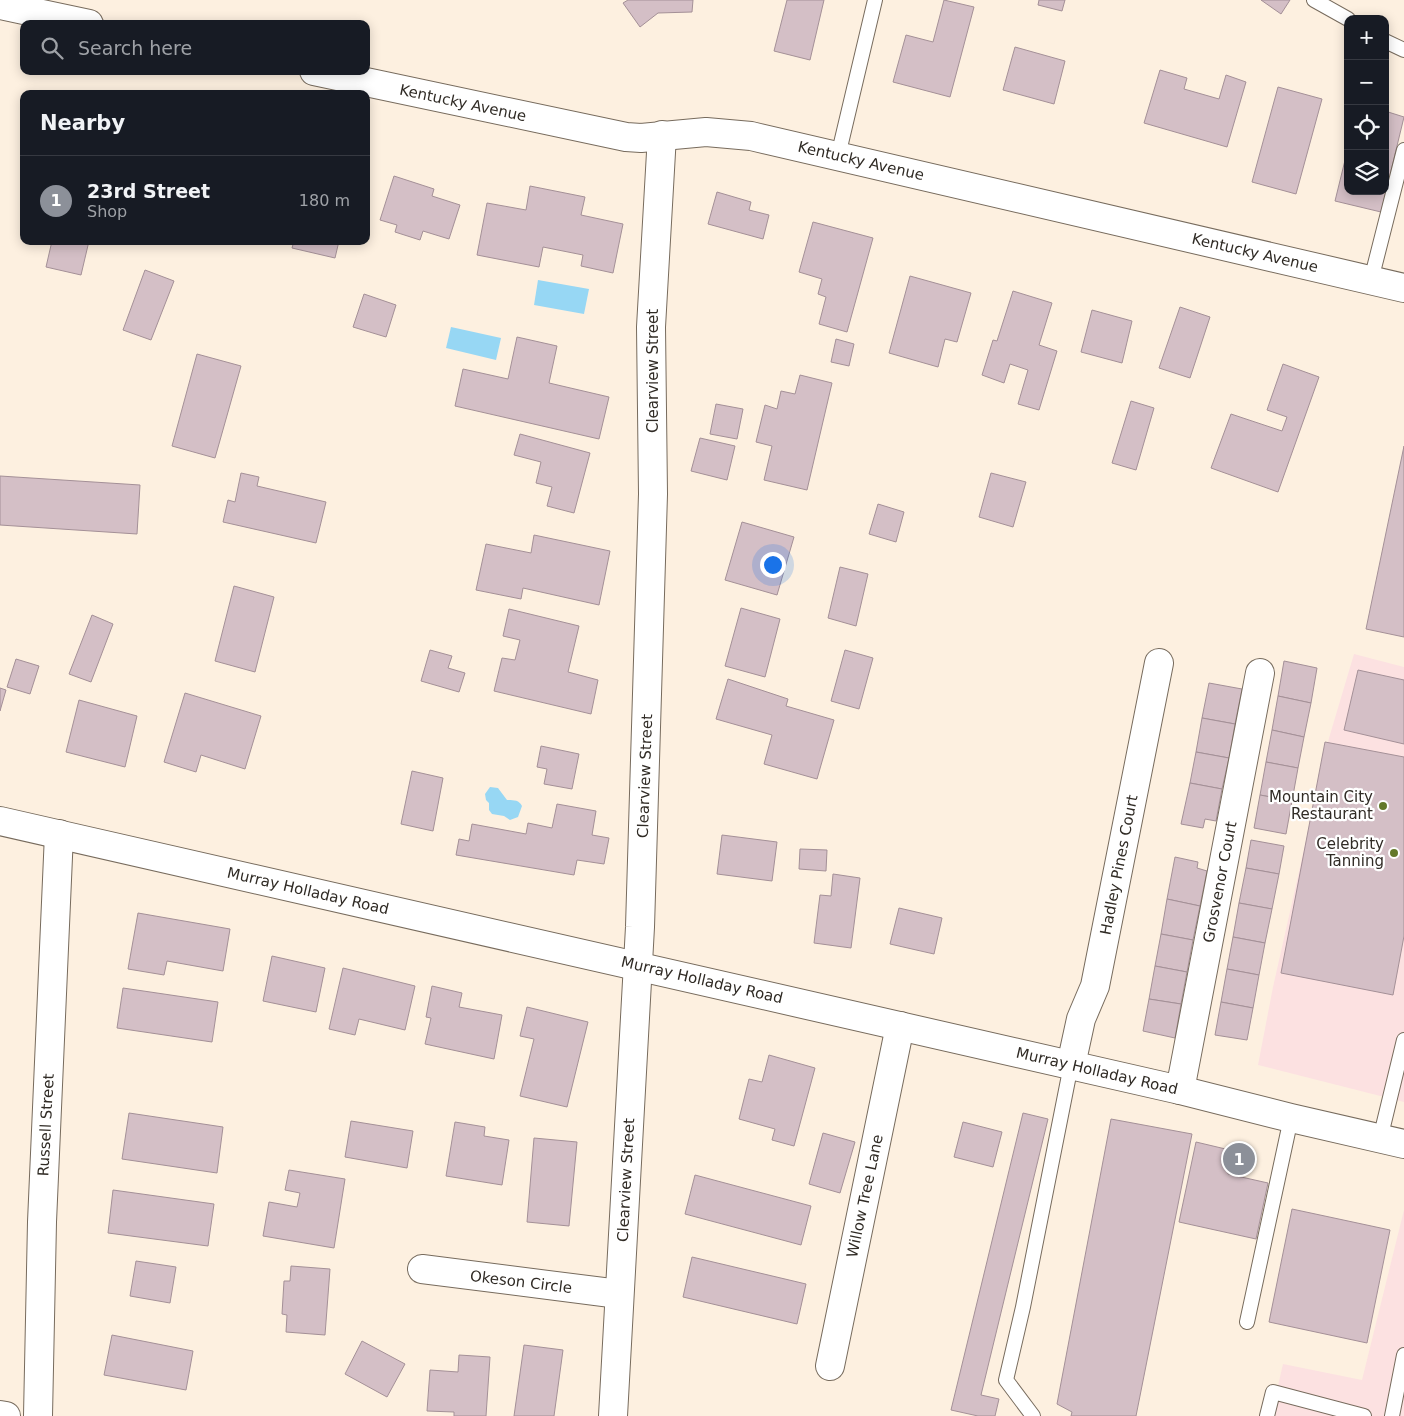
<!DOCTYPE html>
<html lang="en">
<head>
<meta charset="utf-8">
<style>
	body { margin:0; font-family:"DejaVu Sans",sans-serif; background:#242831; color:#f1f3f6 }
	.controls { position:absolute; right:15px; top:15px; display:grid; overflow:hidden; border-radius:10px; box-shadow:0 2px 12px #0003 }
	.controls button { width:45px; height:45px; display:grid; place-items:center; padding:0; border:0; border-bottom:1px solid #363941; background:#171b24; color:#f1f3f6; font:25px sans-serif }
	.you { position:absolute; left:772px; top:564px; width:18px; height:18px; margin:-12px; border:4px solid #fff; border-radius:50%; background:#1a73e8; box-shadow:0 0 0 8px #1a73e833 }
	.badge { display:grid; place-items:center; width:32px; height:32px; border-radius:50%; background:#8c9099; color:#fff; font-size:16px; font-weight:700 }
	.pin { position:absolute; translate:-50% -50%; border:2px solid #fff; box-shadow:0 1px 5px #0006 }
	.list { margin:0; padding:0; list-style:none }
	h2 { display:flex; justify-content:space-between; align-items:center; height:65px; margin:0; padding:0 20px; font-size:21px }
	h2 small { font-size:16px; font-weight:400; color:#9ea1a6 }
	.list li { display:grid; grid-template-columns:32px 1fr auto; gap:15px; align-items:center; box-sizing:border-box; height:90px; padding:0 20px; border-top:1px solid #363941 }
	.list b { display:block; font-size:19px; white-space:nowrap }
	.list p { margin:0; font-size:16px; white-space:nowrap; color:#9ea1a6 }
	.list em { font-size:16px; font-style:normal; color:#9ea1a6 }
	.icon { flex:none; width:28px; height:28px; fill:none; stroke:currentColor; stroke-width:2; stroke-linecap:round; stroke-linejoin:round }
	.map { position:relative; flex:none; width:1404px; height:1416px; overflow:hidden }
	.search { position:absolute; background:#171b24; box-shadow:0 2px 12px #0003; left:20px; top:20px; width:350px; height:55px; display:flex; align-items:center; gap:12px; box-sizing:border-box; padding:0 18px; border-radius:10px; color:#9ea1a6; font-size:19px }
	.panel { position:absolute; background:#171b24; box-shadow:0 2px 12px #0003; left:20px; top:90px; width:350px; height:155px; border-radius:10px }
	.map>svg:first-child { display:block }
	.commercial { fill:#fce1e1 }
	.water { fill:#97d7f4 }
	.building { fill:#d4bfc6; stroke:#a49097 }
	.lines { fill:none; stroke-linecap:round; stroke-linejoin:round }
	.service-casing { stroke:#776b5d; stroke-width:16 }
	.minor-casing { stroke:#776b5d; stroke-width:30 }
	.tertiary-casing { stroke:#776b5d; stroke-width:30 }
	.service { stroke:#fff; stroke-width:14 }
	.minor { stroke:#fff; stroke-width:28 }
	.tertiary { stroke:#fff; stroke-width:28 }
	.poi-dot { fill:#637829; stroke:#fff; stroke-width:2 }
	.labels { text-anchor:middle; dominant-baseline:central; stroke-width:4.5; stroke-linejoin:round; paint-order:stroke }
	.street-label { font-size:15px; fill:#302b25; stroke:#fff }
	.poi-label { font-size:15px; fill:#302b25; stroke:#fff; text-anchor:end }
</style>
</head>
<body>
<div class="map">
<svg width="1404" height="1416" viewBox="0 0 1404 1416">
	<rect width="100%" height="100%" fill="#fdf0e0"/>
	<!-- commercial -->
	<g class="commercial">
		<path d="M1354 654 1404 667V1102L1258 1065 1273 987 1329 738Z"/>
		<path d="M1404 1210V1416H1271L1283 1364 1362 1380Z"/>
	</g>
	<!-- water -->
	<g class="water">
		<path d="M538 280 589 289 584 314 534 305Z"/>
		<path d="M451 327 501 338 496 360 446 348Z"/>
		<path d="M490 787 498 788 507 800C514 800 519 800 522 806L518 817 510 820 504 816 492 814 489 810V803L486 800 485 794Z"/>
	</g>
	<!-- building -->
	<g class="building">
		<path d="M628 0H693L692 12 658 13 640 27 623 3Z"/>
		<path d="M787 0H824L810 60 774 51Z"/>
		<path d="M944 0 974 7 950 97 893 82 906 35 933 42Z"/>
		<path d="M1039 0H1065L1062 11 1038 5Z"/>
		<path d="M1261 0H1290L1281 14Z"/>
		<path d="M1015 47 1065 61 1054 104 1003 90Z"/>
		<path d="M1160 70 1187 78 1184 89 1219 99 1226 75 1246 82 1227 147 1144 123Z"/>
		<path d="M1278 87 1322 99 1296 194 1252 182Z"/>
		<path d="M1385 111 1404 117 1381 212 1335 201 1348 148V191H1385Z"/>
		<path d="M394 176 434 189 432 196 460 205 449 239 423 231 420 240 395 232 397 225 380 220Z"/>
		<path d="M530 186 585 197 581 215 623 224 613 273 581 266 583 255 543 247 539 267 477 255 487 203 526 210Z"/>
		<path d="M717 192 751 202 749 210 769 215 763 239 708 224Z"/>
		<path d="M813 222 873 238 847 332 819 324 826 297 818 294 822 279 799 272Z"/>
		<path d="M52 241H89L81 275 46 267Z"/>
		<path d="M294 241H339L335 258 292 248Z"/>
		<path d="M145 270 174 281 151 340 123 330Z"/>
		<path d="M910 276 971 293 957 342 945 339 938 367 889 353Z"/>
		<path d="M1013 291 1052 303 1039 345 1057 351 1039 410 1018 404 1028 370 1010 364 1004 383 982 375 993 340 997 341Z"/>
		<path d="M364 294 396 305 386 337 353 327Z"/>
		<path d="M1180 307 1210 317 1190 378 1159 368Z"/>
		<path d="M1092 310 1132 321 1122 363 1081 352Z"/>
		<path d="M517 337 557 346 549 383 609 397 599 439 455 406 463 369 508 379Z"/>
		<path d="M836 339 854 344 849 366 831 362Z"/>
		<path d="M197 354 241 366 215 458 172 446Z"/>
		<path d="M1283 364 1319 377 1278 492 1211 468 1231 414 1282 431 1287 417 1267 410Z"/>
		<path d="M800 375 832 383 807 490 764 480 772 446 756 442 765 405 777 409 781 391 795 394Z"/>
		<path d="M1131 401 1154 408 1136 470 1112 463Z"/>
		<path d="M716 404 743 409 737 439 710 434Z"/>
		<path d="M520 434 590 453 574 513 547 506 552 487 536 483 541 462 514 455Z"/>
		<path d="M700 438 735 446 727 480 691 471Z"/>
		<path d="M1404 446V637L1366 629Z"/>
		<path d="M241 473 259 477 257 486 326 502 316 543 223 522 228 500 235 502Z"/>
		<path d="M991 473 1026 482 1013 527 979 517Z"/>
		<path d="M0 476 140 485 137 534 0 525Z"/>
		<path d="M878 504 904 512 896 542 869 534Z"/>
		<path d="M742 522 794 537 777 595 725 580Z"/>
		<path d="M534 535 610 551 599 605 523 588 521 599 476 590 486 544 531 553Z"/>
		<path d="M840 567 868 574 856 626 828 618Z"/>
		<path d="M234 586 274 597 255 672 215 661Z"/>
		<path d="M741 608 780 619 765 677 725 666Z"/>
		<path d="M509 609 579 626 568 672 598 680 591 714 494 691 502 658 515 660 520 640 503 636Z"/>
		<path d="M92 615 113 624 91 682 69 674Z"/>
		<path d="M430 650 452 656 448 668 465 673 459 692 421 681Z"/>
		<path d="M845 650 873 658 859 709 831 701Z"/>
		<path d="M16 659 39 666 30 694 7 687Z"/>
		<path d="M1284 661 1317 668 1311 703 1278 696Z"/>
		<path d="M1358 670 1404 680V744L1344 730Z"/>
		<path d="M728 679 788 699 786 706 834 720 817 779 764 764 772 735 716 719Z"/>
		<path d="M1209 683 1242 689 1235 724 1202 718Z"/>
		<path d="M0 688 6 690 0 711Z"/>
		<path d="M185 693 261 716 245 769 201 755 196 772 164 762Z"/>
		<path d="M1278 696 1311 703 1304 737 1272 730Z"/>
		<path d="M79 700 137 716 125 767 66 752Z"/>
		<path d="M1202 718 1235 724 1229 758 1196 752Z"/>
		<path d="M1272 730 1304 737 1298 768 1266 762Z"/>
		<path d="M1325 742 1404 757V936L1393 995 1281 973Z"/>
		<path d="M541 746 579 754 572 789 544 784 547 769 537 767Z"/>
		<path d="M1196 752 1229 758 1222 789 1190 783Z"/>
		<path d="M1266 762 1298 768 1292 801 1260 795Z"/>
		<path d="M412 771 443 778 433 831 401 824Z"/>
		<path d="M1190 783 1222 789 1216 821 1205 819 1203 828 1181 824Z"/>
		<path d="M1260 795 1292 801 1286 834 1254 828Z"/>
		<path d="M557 804 596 811 592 835 609 838 604 864 577 860 574 875 456 855 459 839 469 841 472 824 526 834 528 823 552 828Z"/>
		<path d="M722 835 777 842 772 881 717 874Z"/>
		<path d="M1251 840 1284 846 1279 874 1246 868Z"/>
		<path d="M800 849 827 850 826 871 799 869Z"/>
		<path d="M1175 857 1198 862 1197 868 1207 871 1200 906 1167 899Z"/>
		<path d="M1246 868 1279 874 1272 909 1239 903Z"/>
		<path d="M833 874 860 878 851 948 814 943 820 895 831 896Z"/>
		<path d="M1167 899 1200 906 1193 940 1161 934Z"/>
		<path d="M1239 903 1272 909 1265 943 1233 937Z"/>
		<path d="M899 908 942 918 934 954 890 944Z"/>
		<path d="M138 913 230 929 223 971 167 961 164 975 128 969Z"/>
		<path d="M1161 934 1193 940 1187 972 1155 966Z"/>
		<path d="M1233 937 1265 943 1259 975 1227 969Z"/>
		<path d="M272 956 325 968 316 1012 263 1001Z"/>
		<path d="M1155 966 1187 972 1181 1004 1149 999Z"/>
		<path d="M343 968 415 986 405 1030 359 1019 355 1035 329 1029Z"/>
		<path d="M1227 969 1259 975 1253 1008 1221 1002Z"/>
		<path d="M432 986 462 993 459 1007 502 1015 494 1059 425 1044 431 1018 426 1017Z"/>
		<path d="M123 988 218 1002 212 1042 117 1028Z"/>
		<path d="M1149 999 1181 1004 1175 1038 1143 1031Z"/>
		<path d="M1221 1002 1253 1008 1247 1040 1215 1035Z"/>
		<path d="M527 1007 588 1022 567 1107 520 1096 534 1039 520 1036Z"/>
		<path d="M769 1055 815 1068 794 1146 772 1140 775 1129 739 1119 749 1079 762 1082Z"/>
		<path d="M129 1113 223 1127 217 1173 122 1159Z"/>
		<path d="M1023 1113 1048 1119 981 1395 999 1399 995 1416H978L951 1410Z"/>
		<path d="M1111 1119 1192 1134 1136 1416H1071L1072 1412 1057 1404Z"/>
		<path d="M351 1121 413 1131 407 1168 345 1157Z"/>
		<path d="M455 1122 485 1127 484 1136 509 1140 502 1185 446 1176Z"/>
		<path d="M963 1122 1002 1132 993 1167 954 1157Z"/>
		<path d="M823 1133 855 1142 840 1193 809 1184Z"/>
		<path d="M534 1138 577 1142 569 1226 527 1222Z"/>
		<path d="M1196 1142 1234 1151 1228 1174 1268 1183 1256 1239 1179 1222Z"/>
		<path d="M289 1170 345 1179 334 1248 263 1236 269 1202 297 1207 300 1193 285 1190Z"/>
		<path d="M695 1175 811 1206 801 1245 685 1214Z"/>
		<path d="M113 1190 214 1204 208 1246 108 1233Z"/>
		<path d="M1292 1209 1390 1230 1367 1343 1269 1322Z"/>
		<path d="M692 1257 806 1284 797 1324 683 1297Z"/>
		<path d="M136 1261 176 1267 170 1303 130 1296Z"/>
		<path d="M291 1266 330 1269 325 1335 286 1332 287 1315 282 1314 284 1281H290Z"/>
		<path d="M112 1335 193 1351 186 1390 104 1375Z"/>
		<path d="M362 1341 405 1364 387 1397 345 1374Z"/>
		<path d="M524 1345 563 1350 554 1416H514Z"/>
		<path d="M459 1355 490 1357 486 1416H454V1412L427 1411 430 1370 458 1372Z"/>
	</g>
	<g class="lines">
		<defs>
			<g id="service">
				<path d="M1314 0 1348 19"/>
				<path d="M1385 41 1404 50"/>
				<path d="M838 156 875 0"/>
				<path d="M1371 280 1404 150"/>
				<path d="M1380 1139 1404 1040"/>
				<path d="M1247 1322 1291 1118"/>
				<path d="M1033 1416 1006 1380 1023 1307 1071 1065"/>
				<path d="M1267 1416 1273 1392 1364 1416"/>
				<path d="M1392 1416 1404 1355"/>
			</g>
			<g id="minor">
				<path d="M0 5 89 24"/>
				<path d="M314 71 626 137 641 138 706 132 751 136 1404 288"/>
				<path d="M1071 1065 1081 1019 1095 986 1159 663"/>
				<path d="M1180 1090 1260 673"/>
				<path d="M422 1269 619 1294"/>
				<path d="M830 1366 900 1026"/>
				<path d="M0 1415 6 1416"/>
				<path d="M38 1416 42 1222 59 834"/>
				<path d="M613 1416 640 927 653 494 651 327 662 135"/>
			</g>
			<path id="tertiary" d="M0 821 1180 1090 1291 1118 1404 1144"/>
		</defs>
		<!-- service casing -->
		<use href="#service" class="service-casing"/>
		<!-- minor casing -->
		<use href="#minor" class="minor-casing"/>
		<!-- tertiary casing -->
		<use href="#tertiary" class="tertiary-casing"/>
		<!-- service -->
		<use href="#service" class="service"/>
		<!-- minor -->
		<use href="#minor" class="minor"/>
		<!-- tertiary -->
		<use href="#tertiary" class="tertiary"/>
	</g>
	<!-- markers -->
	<g class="poi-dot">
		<circle cx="1383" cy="806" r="5"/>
		<circle cx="1394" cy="853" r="5"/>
	</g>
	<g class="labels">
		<!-- street labels -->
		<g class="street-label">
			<text transform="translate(463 103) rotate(12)">Kentucky Avenue</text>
			<text transform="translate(861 161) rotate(13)">Kentucky Avenue</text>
			<text transform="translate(1255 253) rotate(13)">Kentucky Avenue</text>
			<text transform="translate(653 371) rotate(-90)">Clearview Street</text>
			<text transform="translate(645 776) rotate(-88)">Clearview Street</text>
			<text transform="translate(1119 865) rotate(-79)">Hadley Pines Court</text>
			<text transform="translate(1220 882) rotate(-79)">Grosvenor Court</text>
			<text transform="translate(308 891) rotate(13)">Murray Holladay Road</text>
			<text transform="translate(702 980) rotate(13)">Murray Holladay Road</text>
			<text transform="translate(1097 1071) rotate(13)">Murray Holladay Road</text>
			<text transform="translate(46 1125) rotate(-87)">Russell Street</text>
			<text transform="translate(626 1180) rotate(-87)">Clearview Street</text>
			<text transform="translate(865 1196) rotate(-78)">Willow Tree Lane</text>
			<text transform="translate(521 1282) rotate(7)">Okeson Circle</text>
		</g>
		<!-- poi labels -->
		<g class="poi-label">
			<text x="1373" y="797">Mountain City<tspan x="1373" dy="17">Restaurant</tspan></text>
			<text x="1384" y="844">Celebrity<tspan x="1384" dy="17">Tanning</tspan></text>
		</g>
	</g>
</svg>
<div class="controls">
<button>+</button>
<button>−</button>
<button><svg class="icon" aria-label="locate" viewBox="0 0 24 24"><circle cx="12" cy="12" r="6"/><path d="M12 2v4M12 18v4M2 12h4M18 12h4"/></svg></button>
<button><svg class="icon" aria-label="layers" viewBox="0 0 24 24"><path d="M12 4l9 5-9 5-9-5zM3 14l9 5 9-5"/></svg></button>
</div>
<div class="you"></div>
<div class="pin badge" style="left:1239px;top:1159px">1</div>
<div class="search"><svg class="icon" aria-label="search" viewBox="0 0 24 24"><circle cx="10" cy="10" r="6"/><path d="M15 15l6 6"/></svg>Search here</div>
<section class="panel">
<h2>Nearby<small></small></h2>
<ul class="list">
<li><span class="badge">1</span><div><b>23rd Street</b><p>Shop</p></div><em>180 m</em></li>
</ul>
</section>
</div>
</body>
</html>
